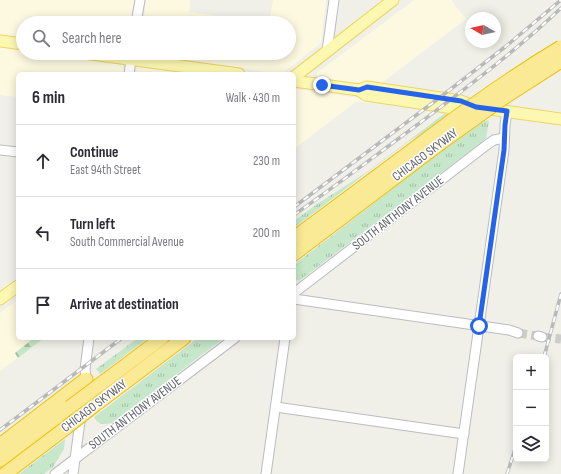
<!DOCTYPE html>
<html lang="en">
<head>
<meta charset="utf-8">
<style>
	body { margin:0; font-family:"Sofia Sans Condensed",sans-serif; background:#f2f2f3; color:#2b2b33 }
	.controls { position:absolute; right:12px; bottom:12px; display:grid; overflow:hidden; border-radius:6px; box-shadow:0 2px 10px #0003 }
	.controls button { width:36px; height:36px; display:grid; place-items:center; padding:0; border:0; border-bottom:1px solid #e1e1e2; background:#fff; color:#2b2b33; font:20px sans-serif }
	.compass { position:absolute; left:465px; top:12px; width:36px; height:36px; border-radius:50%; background:#fff; box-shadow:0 2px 10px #0003; rotate:279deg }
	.stop { position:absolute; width:12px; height:12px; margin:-9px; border:3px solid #2563eb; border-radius:50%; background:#fff }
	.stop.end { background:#2563eb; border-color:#fff; box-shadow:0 1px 4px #0008 }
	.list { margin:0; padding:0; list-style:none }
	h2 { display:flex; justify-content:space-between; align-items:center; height:52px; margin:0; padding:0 16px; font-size:17px }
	h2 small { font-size:13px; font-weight:400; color:#7c7c81 }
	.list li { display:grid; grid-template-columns:26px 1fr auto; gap:12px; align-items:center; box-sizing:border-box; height:72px; padding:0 16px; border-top:1px solid #e1e1e2 }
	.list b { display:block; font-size:15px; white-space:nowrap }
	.list p { margin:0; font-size:13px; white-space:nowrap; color:#7c7c81 }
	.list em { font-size:13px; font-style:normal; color:#7c7c81 }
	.icon { flex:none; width:22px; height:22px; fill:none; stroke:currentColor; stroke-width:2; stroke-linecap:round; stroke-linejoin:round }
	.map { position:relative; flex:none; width:561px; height:474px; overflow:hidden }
	.search { position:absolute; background:#fff; box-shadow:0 2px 10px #0003; left:16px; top:16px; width:280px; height:44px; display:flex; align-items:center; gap:10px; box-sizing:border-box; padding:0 14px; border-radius:22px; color:#7c7c81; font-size:15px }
	.panel { position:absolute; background:#fff; box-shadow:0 2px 10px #0003; left:16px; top:72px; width:280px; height:268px; border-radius:6px }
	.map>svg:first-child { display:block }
	.commercial { fill:#fdf9e0 }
	.grass { fill:url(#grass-tufts) }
	.forest { fill:url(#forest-firs) }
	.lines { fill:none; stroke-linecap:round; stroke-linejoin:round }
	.minor-tunnel { stroke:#ccccc8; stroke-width:9; stroke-dasharray:9 4.5; stroke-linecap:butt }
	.minor-casing { stroke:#babcc1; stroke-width:11 }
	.major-casing { stroke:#eed563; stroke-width:13 }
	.highway-casing { stroke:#f2bf06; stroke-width:15 }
	.minor { stroke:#fff; stroke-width:9 }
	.major { stroke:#fdf8b1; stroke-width:11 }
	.highway { stroke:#faea95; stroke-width:13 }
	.rail-casing { stroke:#b8b9b9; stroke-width:3.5 }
	.rail { stroke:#fff; stroke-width:2; stroke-dasharray:6; stroke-linecap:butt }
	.highway-bridge-casing { stroke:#f2bf06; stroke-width:15; stroke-linecap:butt }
	.highway-bridge { stroke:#faea95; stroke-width:13 }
	.route { stroke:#2563eb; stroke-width:5 }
	.labels { text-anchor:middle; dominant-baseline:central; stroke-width:3; stroke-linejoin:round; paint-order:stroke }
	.street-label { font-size:13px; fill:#5f6268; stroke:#fff }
</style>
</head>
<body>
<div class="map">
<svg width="561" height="474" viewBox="0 0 561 474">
	<defs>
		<pattern id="grass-tufts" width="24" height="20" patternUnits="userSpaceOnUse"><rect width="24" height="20" fill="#c6e7c9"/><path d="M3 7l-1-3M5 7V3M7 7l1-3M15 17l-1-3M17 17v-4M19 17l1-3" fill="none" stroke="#a4bfa7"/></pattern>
		<pattern id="forest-firs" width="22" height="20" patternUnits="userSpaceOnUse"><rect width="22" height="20" fill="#c6e7c9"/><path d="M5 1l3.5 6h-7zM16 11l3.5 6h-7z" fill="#a4bfa7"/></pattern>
	</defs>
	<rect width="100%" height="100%" fill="#f1f0e8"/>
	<!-- commercial -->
	<g class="commercial">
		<path d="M0 0H134L131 23H23V39L0 36Z"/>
		<path d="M146 0H190L189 12 269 23 273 0H326L321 43 281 74 139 54V53H289V23H143Z"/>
		<path d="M414 0H451L466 19 379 85 388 89 321 79 317 77 316 75 318 72Z"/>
		<path d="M0 46 23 49V53H50L121 63 123 64 124 67V74H18V97L0 95Z"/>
		<path d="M137 66 192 74H136Z"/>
		<path d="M296 89 373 100 369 103 357 101 294 149V90Z"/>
		<path d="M18 299V338H44L0 371V313Z"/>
	</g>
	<!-- grass -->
	<g class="grass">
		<path d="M444 114 449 115 427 131 409 141 294 228V221L317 204 367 172Z"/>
		<path d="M483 120 489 121 486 138 483 141 299 281 298 280 294 281V265L391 190 441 150Z"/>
		<path d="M138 338H148L100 374 96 369Z"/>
		<path d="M198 338H224L112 423C103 425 98 425 94 417Z"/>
		<path d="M65 439 64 449 53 467 44 474H19Z"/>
	</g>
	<!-- forest -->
	<path class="forest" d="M34 338H44L18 358 15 353Z"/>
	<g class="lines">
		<!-- minor-tunnel -->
		<g class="minor-tunnel">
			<path d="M518 333 538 336"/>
			<path d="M542 337 561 339"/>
		</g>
		<defs>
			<g id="minor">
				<path d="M136 23 140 0"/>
				<path d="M327 51 334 0"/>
				<path d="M129 74 132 53"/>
				<path d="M0 150 18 152"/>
				<path d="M294 293 488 144 494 140 504 138"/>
				<path d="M294 299 509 330 518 333"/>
				<path d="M538 336 542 337"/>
				<path d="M86 383V379L85 369 89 338"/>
				<path d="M276 407 464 434"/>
				<path d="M55 474 235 338"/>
				<path d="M73 474 81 414"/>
				<path d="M266 474 285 338"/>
				<path d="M458 474 504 150 505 125 507 111"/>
			</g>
			<g id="major">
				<path d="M0 41 23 44"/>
				<path d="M84 53 239 74"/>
				<path d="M294 77 393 0"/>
				<path d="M294 81 359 90 367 87 461 101 475 107 561 119"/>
				<path d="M359 90 366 95 460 109 471 108"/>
				<path d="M0 299 18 286"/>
			</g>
			<g id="highway">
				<path d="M294 238 431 136"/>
				<path d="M294 254 438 145"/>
				<path d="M98 386 162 338"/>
				<path d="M95 405 184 338"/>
				<path d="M0 445 86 379"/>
				<path d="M0 460 70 407"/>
				<path d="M5 474 67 427"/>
			</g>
		</defs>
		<!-- minor casing -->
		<use href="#minor" class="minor-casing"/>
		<!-- major casing -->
		<use href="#major" class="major-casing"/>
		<!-- highway casing -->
		<use href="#highway" class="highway-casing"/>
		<!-- minor -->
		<use href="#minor" class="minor"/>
		<!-- major -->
		<use href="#major" class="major"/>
		<!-- highway -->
		<use href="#highway" class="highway"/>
		<defs>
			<g id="rail">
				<path d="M294 207 447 92 505 47 561 0"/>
				<path d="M294 215C336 186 376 155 417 125 466 88 516 51 561 8"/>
				<path d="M544 357 561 294"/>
				<path d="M0 430 122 338"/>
				<path d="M507 474 516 446"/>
			</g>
		</defs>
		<!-- rail casing -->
		<use href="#rail" class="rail-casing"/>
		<!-- rail -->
		<use href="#rail" class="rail"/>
		<defs>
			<g id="highway-bridge">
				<path d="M431 136C473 104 516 74 561 47"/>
				<path d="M438 145 505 97 561 61"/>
				<path d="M70 407 98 386"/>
				<path d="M67 427 95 405"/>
			</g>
		</defs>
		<!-- highway-bridge casing -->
		<use href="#highway-bridge" class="highway-bridge-casing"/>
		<!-- highway-bridge -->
		<use href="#highway-bridge" class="highway-bridge"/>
	</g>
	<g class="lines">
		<!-- route -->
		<path class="route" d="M322 85 359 90 367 87 461 101 476 107 507 111 505 125 504 150 479 326"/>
	</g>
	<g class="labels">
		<!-- street labels -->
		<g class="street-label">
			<text transform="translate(425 155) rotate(-37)">CHICAGO SKYWAY</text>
			<text transform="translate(398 213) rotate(-38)">SOUTH ANTHONY AVENUE</text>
			<text transform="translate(94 406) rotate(-37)">CHICAGO SKYWAY</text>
			<text transform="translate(135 413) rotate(-37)">SOUTH ANTHONY AVENUE</text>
		</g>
	</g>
</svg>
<div class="controls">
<button>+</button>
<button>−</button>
<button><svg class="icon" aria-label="layers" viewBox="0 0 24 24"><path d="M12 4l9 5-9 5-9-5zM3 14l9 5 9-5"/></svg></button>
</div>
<svg class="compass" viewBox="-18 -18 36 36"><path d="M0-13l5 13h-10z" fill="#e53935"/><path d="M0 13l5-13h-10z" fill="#7c7c81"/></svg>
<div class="stop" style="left:479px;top:326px"></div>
<div class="stop end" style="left:322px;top:85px"></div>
<div class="search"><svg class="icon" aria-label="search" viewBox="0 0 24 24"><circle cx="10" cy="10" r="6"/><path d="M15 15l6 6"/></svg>Search here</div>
<section class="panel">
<h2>6 min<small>Walk · 430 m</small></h2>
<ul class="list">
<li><svg class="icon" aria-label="ahead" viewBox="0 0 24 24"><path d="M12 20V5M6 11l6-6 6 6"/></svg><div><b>Continue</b><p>East 94th Street</p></div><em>230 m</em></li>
<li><svg class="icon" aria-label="left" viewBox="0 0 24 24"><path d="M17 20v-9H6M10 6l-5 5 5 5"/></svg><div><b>Turn left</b><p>South Commercial Avenue</p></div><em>200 m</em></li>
<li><svg class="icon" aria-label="arrive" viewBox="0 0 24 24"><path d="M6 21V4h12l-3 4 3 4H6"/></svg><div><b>Arrive at destination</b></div></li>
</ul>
</section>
</div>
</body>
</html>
